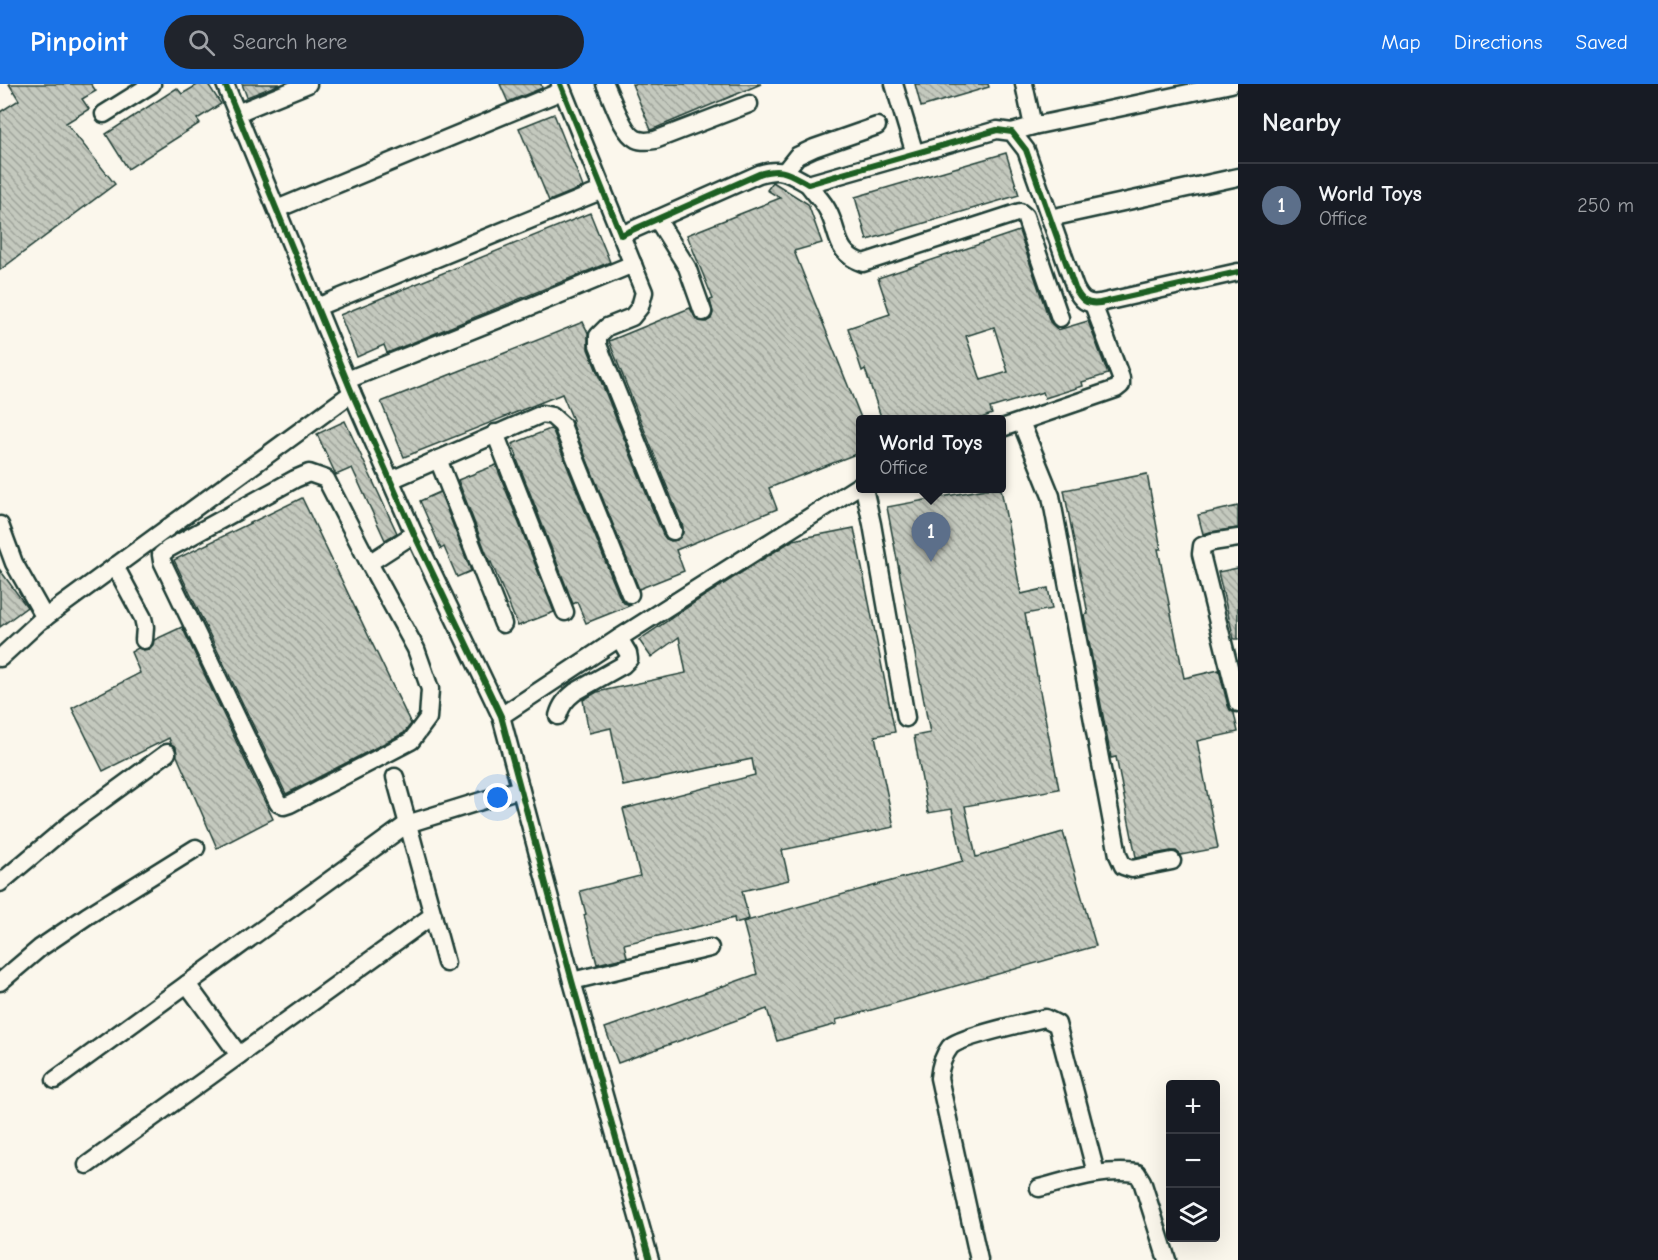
<!DOCTYPE html>
<html lang="en">
<head>
<meta charset="utf-8">
<style>
	body { margin:0; font-family:"Comic Neue",sans-serif; background:#20242c; color:#f1f3f6 }
	.controls { position:absolute; right:18px; bottom:18px; display:grid; overflow:hidden; border-radius:6px; box-shadow:0 6px 24px #0002 }
	.controls button { width:54px; height:54px; display:grid; place-items:center; padding:0; border:0; border-bottom:2px solid #363941; background:#171b24; color:#f1f3f6; font:30px sans-serif }
	.you { position:absolute; left:498px; top:714px; width:21px; height:21px; margin:-15px; border:4px solid #fff; border-radius:50%; background:#1a73e8; box-shadow:0 0 0 9px #1a73e833 }
	.badge { display:grid; place-items:center; width:39px; height:39px; border-radius:50%; background:#1a73e8; color:#fff; font-size:20px; font-weight:700 }
	.pin { position:absolute; translate:-50% -50px; filter:drop-shadow(0 2px 3px #0008) }
	.pin::after { content:''; position:absolute; top:32px; width:21px; height:18px; background:inherit; clip-path:polygon(0 0,100% 0,50% 100%) }
	.popup { position:absolute; left:856px; top:331px; width:150px; height:78px; box-sizing:border-box; display:grid; place-content:center; border-radius:6px; background:#171b24; filter:drop-shadow(0 2px 4px #0005); font-size:20px; white-space:nowrap; color:#9ea1a6 }
	.popup b { font-size:22px; color:#f1f3f6 }
	.popup::after { content:''; position:absolute; left:50%; top:100%; margin-left:-12px; border:12px solid transparent; border-top-color:#171b24 }
	.list { margin:0; padding:0; list-style:none }
	h2 { display:flex; justify-content:space-between; align-items:center; height:78px; margin:0; padding:0 24px; font-size:26px }
	h2 small { font-size:20px; font-weight:400; color:#9ea1a6 }
	.list li { display:grid; grid-template-columns:39px 1fr auto; gap:18px; align-items:center; box-sizing:border-box; height:84px; padding:0 24px; border-top:2px solid #363941 }
	.list b { display:block; font-size:22px; white-space:nowrap }
	.list p { margin:0; font-size:20px; white-space:nowrap; color:#9ea1a6 }
	.list em { font-size:20px; font-style:normal; color:#9ea1a6 }
	.icon { flex:none; width:33px; height:33px; fill:none; stroke:currentColor; stroke-width:2; stroke-linecap:round; stroke-linejoin:round }
	.map { position:relative; flex:none; width:1238px; height:1176px; overflow:hidden }
	header { display:flex; align-items:center; gap:36px; box-sizing:border-box; height:84px; padding:0 30px; background:#1a73e8; color:#fff }
	header strong { font-size:28px }
	nav { display:flex; gap:33px; margin-inline-start:auto; font-size:21px }
	.search { width:420px; height:54px; background:#20242c; display:flex; align-items:center; gap:15px; box-sizing:border-box; padding:0 21px; border-radius:33px; color:#9ea1a6; font-size:22px }
	main { display:flex }
	aside { flex:1; background:#171b24 }
	.map>svg:first-child { display:block }
	.building { fill:url(#building-back-hatch); stroke:#1f3d34; stroke-width:1.5; fill-rule:evenodd }
	.lines { fill:none; stroke-linecap:round; stroke-linejoin:round }
	.minor-casing { stroke:#1f3d34; stroke-width:21 }
	.minor { stroke:#fbf7ec; stroke-width:16 }
	.cycleway-casing { stroke:#fbf7ec; stroke-width:10 }
	.cycleway { stroke:#1b5e20; stroke-width:6 }
</style>
</head>
<body>
<header>
<strong>Pinpoint</strong>
<div class="search"><svg class="icon" aria-label="search" viewBox="0 0 24 24"><circle cx="10" cy="10" r="6"/><path d="M15 15l6 6"/></svg>Search here</div>
<nav><a>Map</a><a>Directions</a><a>Saved</a></nav>
</header>
<main>
<div class="map">
<svg width="1238" height="1176" viewBox="0 0 1238 1176">
	<defs>
		<pattern id="building-back-hatch" width="6" height="6" patternUnits="userSpaceOnUse" patternTransform="scale(1.5)"><rect width="6" height="6" fill="#c4c9be"/><path d="M-1 5l2 2M0 0l6 6M5-1l2 2" fill="none" stroke="#9fa49b"/></pattern>
	</defs>
	<rect width="100%" height="100%" fill="#fbf7ec"/>
	<filter id="ink" filterUnits="userSpaceOnUse"><feTurbulence type="fractalNoise" baseFrequency=".0167" numOctaves="2"/><feDisplacementMap in="SourceGraphic" scale="12" xChannelSelector="R" yChannelSelector="G"/><feConvolveMatrix kernelMatrix="1 2 1 2 8 2 1 2 1" color-interpolation-filters="sRGB"/></filter>
	<g filter="url(#ink)">
		<!-- building -->
		<g class="building">
			<path d="M9 0H91L96 7 82 15 89 25 66 39 115 100 0 186V28L19 16Z"/>
			<path d="M199 0H208L221 20 197 35 200 39 128 85 106 50 177 4 182 10Z"/>
			<path d="M242 0H280L247 13Z"/>
			<path d="M500 0H541L542 4 508 18Z"/>
			<path d="M632 0H761L651 46Z"/>
			<path d="M915 0H988L989 3 921 23Z"/>
			<path d="M554 30 583 103 549 117 519 44Z"/>
			<path d="M1006 69 1019 111 867 156 855 113Z"/>
			<path d="M773 98 808 120 822 159 794 167 861 334V368L769 404 777 425 676 466 684 487 639 505 571 336H573L562 310 404 373 381 318 583 238 588 249V265L663 451 666 455 671 457 677 456 683 449V443L609 257 690 224 697 236 706 238 711 235 713 229 710 216 713 215 687 151 780 114 767 106Z"/>
			<path d="M590 129 610 178 387 269 384 261 357 273 340 231Z"/>
			<path d="M1019 147 1050 238 1058 246 1088 237 1108 290 1082 298 1083 302 1045 314 1043 308 990 324 992 330 976 336H882L865 285 862 287 848 244 890 230 878 194ZM994 243 1008 288 981 296 966 252Z"/>
			<path d="M345 337 397 449 385 456 352 384 336 391 317 350Z"/>
			<path d="M550 345 553 347 620 514 624 519 631 521 586 539 577 518 573 520 516 373 517 372 512 360Z"/>
			<path d="M496 381 554 528 518 542 491 478 490 479 458 396Z"/>
			<path d="M1147 390 1161 465H1158L1184 594 1219 586 1228 622 1230 626 1234 629 1238 648 1197 657 1218 764 1181 771 1176 767H1171L1136 773 1116 673 1111 674 1084 531 1088 530 1064 406Z"/>
			<path d="M985 405H1001L1021 510 1048 504 1052 525 1025 530 1059 705 965 722 976 773 1063 748 1096 862 836 936 837 940 777 957 767 925 618 979 605 944 757 890 743 838 963 777 952 725 928 729 914 652 930 649 887 423Z"/>
			<path d="M440 408 471 487 457 493 444 463 441 465 420 417Z"/>
			<path d="M302 414 411 640 404 649 286 710 174 476Z"/>
			<path d="M1238 422V444L1210 448 1203 450 1198 431Z"/>
			<path d="M854 444 895 648 875 652 894 743 782 766 789 796 742 807 749 835 735 839 734 834 624 860 627 873 597 880 584 831 586 830 580 807 640 792 623 725 755 691 752 675 623 702 611 644 589 649 583 616 597 608 686 589 679 553 651 573 639 556 706 511 793 456Z"/>
			<path d="M1238 484V555H1234L1218 488Z"/>
			<path d="M0 486 27 523 0 543Z"/>
			<path d="M182 543 273 735 217 764 177 672 176 663 171 660 169 654 103 687 72 624 140 589 131 568 138 564 143 566 149 565 153 561 154 556Z"/>
		</g>
		<g class="lines">
			<defs>
				<g id="minor">
					<path d="M225 0 352 309 414 450 501 632 572 897 650 1176"/>
					<path d="M560 0 644 208 640 223 632 233 607 243 598 252V261L673 447"/>
					<path d="M605 0C612 14 622 48 636 55 642 58 649 57 655 56L749 20"/>
					<path d="M894 0 915 70"/>
					<path d="M1024 0 1033 42"/>
					<path d="M237 29 308 0"/>
					<path d="M104 30 152 0"/>
					<path d="M1012 48 1033 42 1231 0"/>
					<path d="M785 87 797 72 814 64 877 42"/>
					<path d="M808 100C814 109 823 117 828 127 840 149 834 169 863 179L1020 128 1025 132 1028 141 1060 234"/>
					<path d="M277 125 562 7"/>
					<path d="M1050 134 1238 93"/>
					<path d="M657 135 687 183 703 228"/>
					<path d="M621 151 759 90C783 83 788 89 808 100L997 46 1012 48 1026 66 1075 204C1081 216 1086 221 1100 219L1238 188"/>
					<path d="M317 223 603 106"/>
					<path d="M347 296 522 226 633 180"/>
					<path d="M1021 338 1051 412 1118 771 1123 782 1132 785 1172 777"/>
					<path d="M1002 344 1116 305 1121 301V294L1093 220"/>
					<path d="M495 349 565 528"/>
					<path d="M438 375 503 540"/>
					<path d="M309 389 326 395 369 479 416 565 430 605 428 634 411 657 290 720 284 722 278 719 162 477 161 471 168 465 295 395Z"/>
					<path d="M391 396 542 330 552 332 562 341 630 510"/>
					<path d="M864 404 872 440 906 634"/>
					<path d="M0 441 14 479 45 534"/>
					<path d="M1238 454 1212 458 1202 462 1201 470 1238 619"/>
					<path d="M369 479 414 450"/>
					<path d="M115 482 143 534 145 543 144 556"/>
					<path d="M0 574 39 538 352 309"/>
					<path d="M501 632 619 554 860 401"/>
					<path d="M558 632C561 621 566 615 575 608L623 581 629 575 628 569 619 554"/>
					<path d="M395 693 446 879"/>
					<path d="M0 799 70 740 167 669"/>
					<path d="M572 897 710 864"/>
					<path d="M0 898 40 864 87 832 196 764"/>
					<path d="M187 900 239 971"/>
					<path d="M55 996 407 740 520 705"/>
					<path d="M87 1081 433 831"/>
					<path d="M1039 1104C1074 1095 1100 1085 1137 1089L1142 1097 1167 1176"/>
					<path d="M979 1176 939 994C940 983 943 972 950 963 959 953 1028 938 1045 934L1057 940 1096 1089"/>
				</g>
			</defs>
			<!-- minor casing -->
			<use href="#minor" class="minor-casing"/>
			<!-- minor -->
			<use href="#minor" class="minor"/>
			<defs>
				<g id="cycleway">
					<path d="M225 0 352 309 414 450 501 632 572 897 650 1176"/>
					<path d="M560 0 621 151 759 90C783 83 788 89 808 100L997 46 1012 48 1026 66 1075 204C1081 216 1086 221 1100 219L1238 188"/>
				</g>
			</defs>
			<!-- cycleway casing -->
			<use href="#cycleway" class="cycleway-casing"/>
			<!-- cycleway -->
			<use href="#cycleway" class="cycleway"/>
		</g>
	</g>
</svg>
<div class="controls">
<button>+</button>
<button>−</button>
<button><svg class="icon" aria-label="layers" viewBox="0 0 24 24"><path d="M12 4l9 5-9 5-9-5zM3 14l9 5 9-5"/></svg></button>
</div>
<div class="you"></div>
<div class="pin badge" style="left:931px;top:478px;background:#5c6f8a">1</div>
<div class="popup"><b>World Toys</b>Office</div>
</div>
<aside>
<h2>Nearby<small></small></h2>
<ul class="list">
<li><span class="badge" style="background:#5c6f8a">1</span><div><b>World Toys</b><p>Office</p></div><em>250 m</em></li>
</ul>
</aside>
</main>
</body>
</html>
